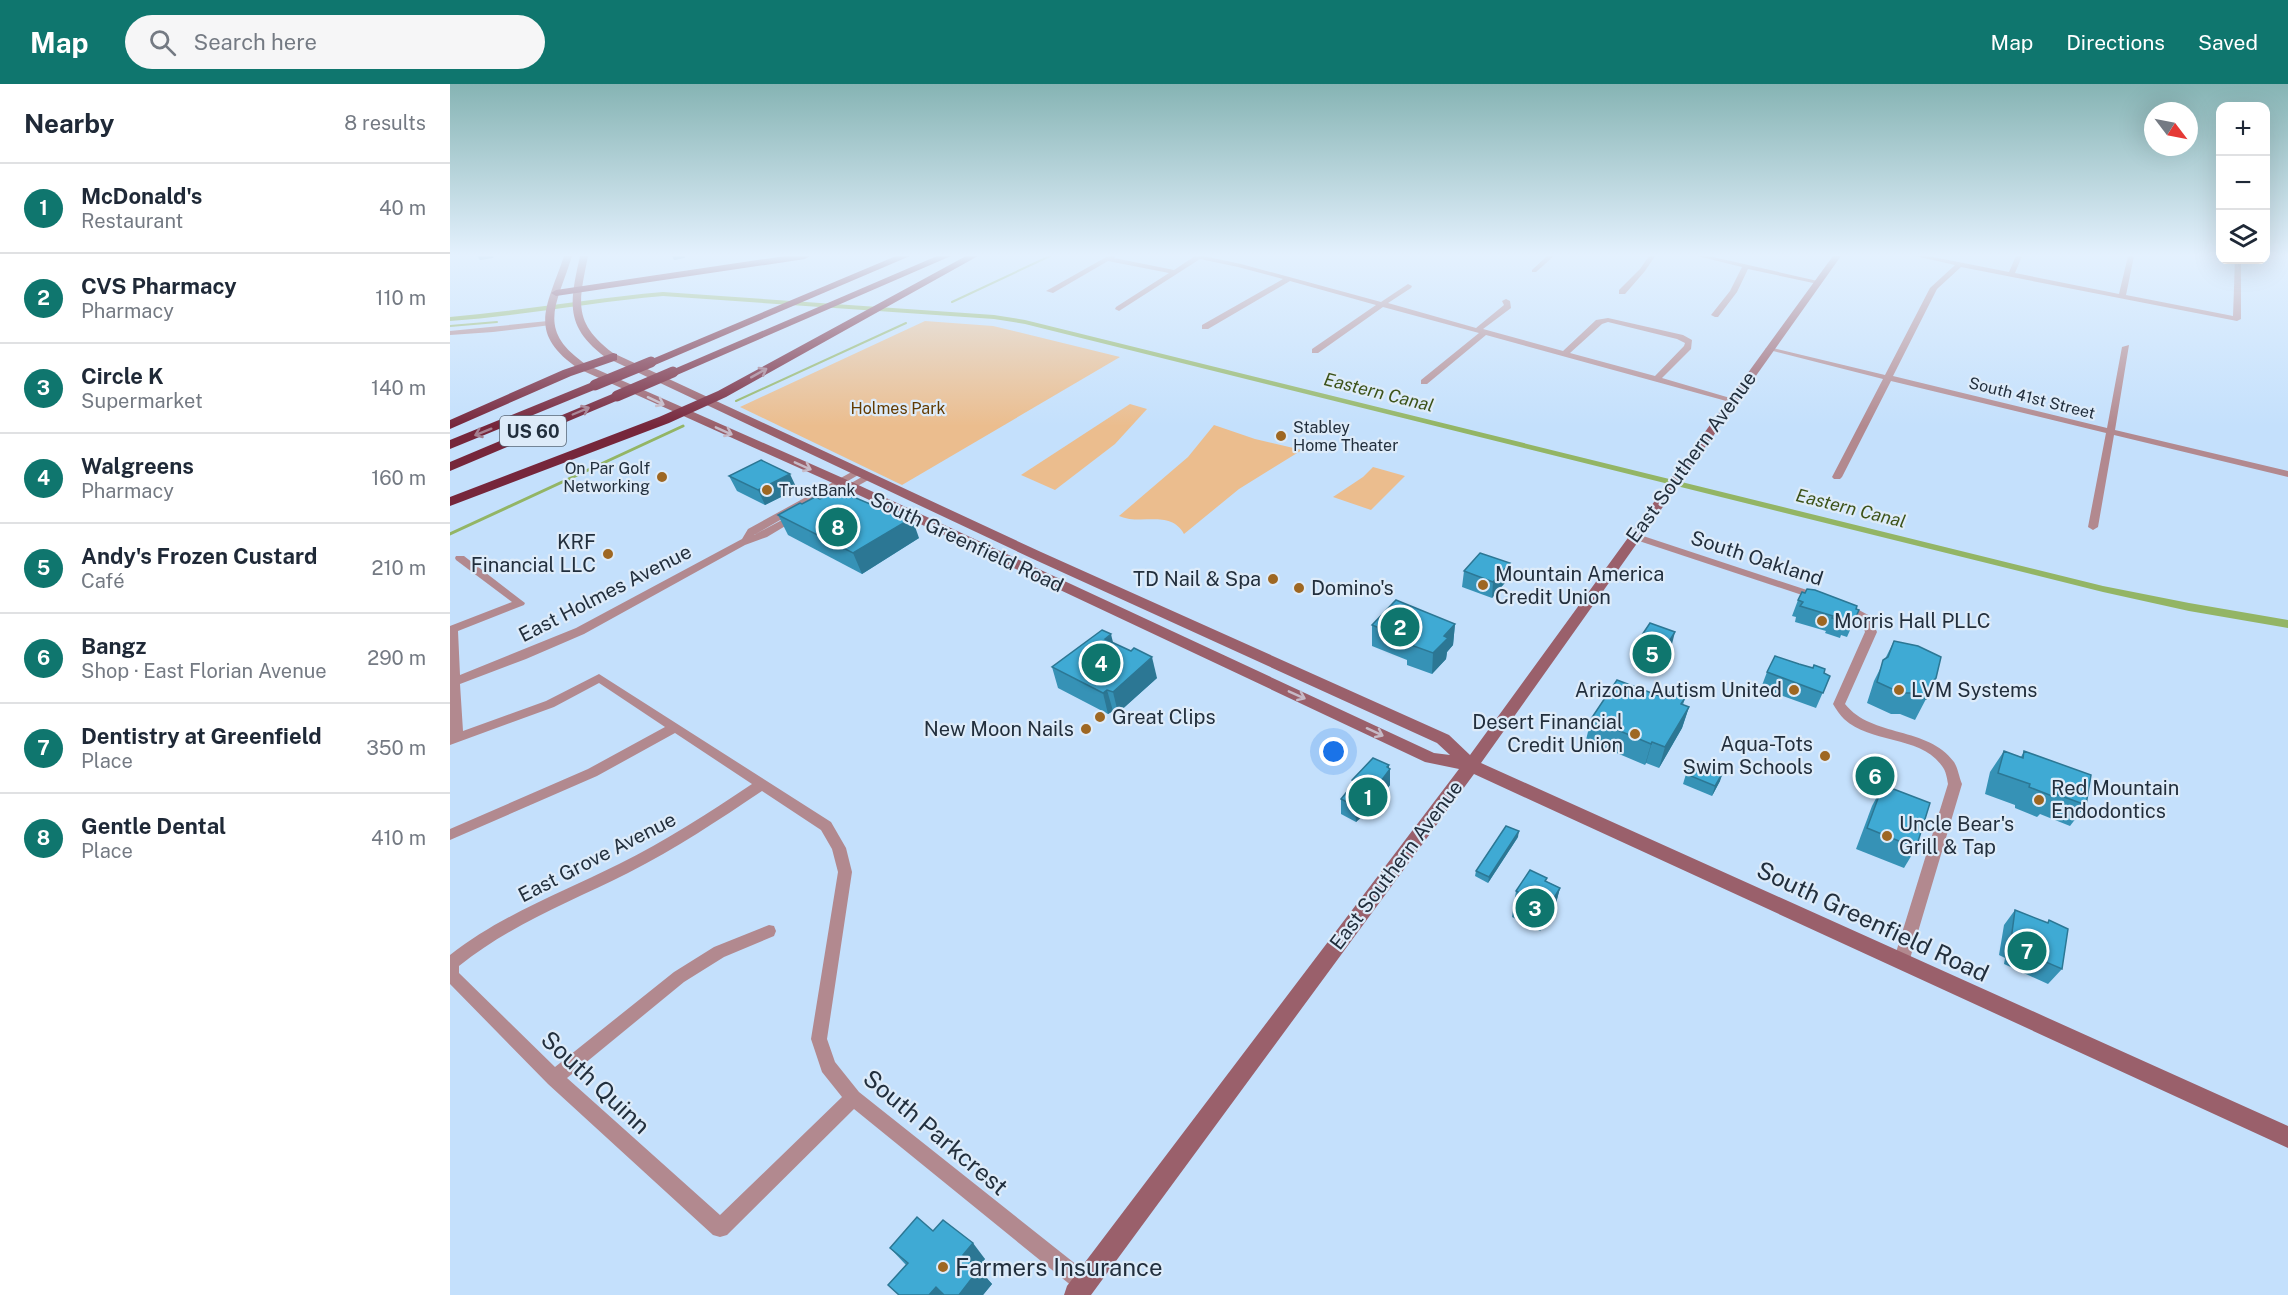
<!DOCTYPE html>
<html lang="en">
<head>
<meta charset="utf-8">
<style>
	body { margin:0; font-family:"Public Sans",sans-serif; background:#f6f6f7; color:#1f2937 }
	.controls { position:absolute; right:18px; top:18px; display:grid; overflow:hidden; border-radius:12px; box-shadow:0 6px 24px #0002 }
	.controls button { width:54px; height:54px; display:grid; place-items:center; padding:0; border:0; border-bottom:2px solid #e0e1e3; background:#fff; color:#1f2937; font:30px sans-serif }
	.compass { position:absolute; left:1694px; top:18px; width:54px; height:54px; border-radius:50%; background:#fff; box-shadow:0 6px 24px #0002; rotate:122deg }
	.you { position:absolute; left:884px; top:668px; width:21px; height:21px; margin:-15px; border:4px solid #fff; border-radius:50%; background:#1a73e8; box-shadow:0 0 0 9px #1a73e833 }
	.badge { display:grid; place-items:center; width:39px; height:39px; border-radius:50%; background:#0f766e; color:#fff; font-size:20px; font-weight:700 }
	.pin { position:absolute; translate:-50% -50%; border:3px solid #fff; box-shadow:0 2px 6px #0006 }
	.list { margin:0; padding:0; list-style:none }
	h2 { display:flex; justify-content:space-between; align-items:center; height:78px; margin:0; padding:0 24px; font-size:26px }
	h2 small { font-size:20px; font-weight:400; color:#747a83 }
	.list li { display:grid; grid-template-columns:39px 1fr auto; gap:18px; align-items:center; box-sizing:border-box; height:90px; padding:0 24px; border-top:2px solid #e0e1e3 }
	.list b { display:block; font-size:22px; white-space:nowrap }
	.list p { margin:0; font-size:20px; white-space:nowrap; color:#747a83 }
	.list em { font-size:20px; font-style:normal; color:#747a83 }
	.icon { flex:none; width:33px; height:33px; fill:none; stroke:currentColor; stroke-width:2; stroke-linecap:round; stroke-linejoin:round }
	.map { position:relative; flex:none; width:1838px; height:1211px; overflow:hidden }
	header { display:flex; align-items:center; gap:36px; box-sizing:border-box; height:84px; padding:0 30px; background:#0f766e; color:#fff }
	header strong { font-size:28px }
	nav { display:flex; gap:33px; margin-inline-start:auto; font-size:21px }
	.search { width:420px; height:54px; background:#f6f6f7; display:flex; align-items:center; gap:15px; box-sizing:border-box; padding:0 21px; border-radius:33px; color:#747a83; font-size:22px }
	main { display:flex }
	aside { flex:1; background:#fff }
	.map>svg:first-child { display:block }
	.green { fill:#ebbd8e }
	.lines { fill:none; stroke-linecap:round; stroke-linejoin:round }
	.stream-far1 { stroke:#93b565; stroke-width:2 }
	.stream { stroke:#93b565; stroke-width:3 }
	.canal { fill:#93b565; fill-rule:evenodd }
	.minor { fill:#b2898f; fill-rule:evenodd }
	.secondary { fill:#9a606b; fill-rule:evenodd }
	.motorway { fill:#76263b; fill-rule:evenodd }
	.motorway-bridge { stroke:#76263b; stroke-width:11 }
	.wall { fill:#3692b6 }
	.shaded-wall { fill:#2c7794 }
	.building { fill:#3faad4; stroke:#2c7794; stroke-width:1.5 }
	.oneway { stroke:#a47f90 }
	.oneway2 { stroke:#c6bac7 }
	.poi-dot { fill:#9e6722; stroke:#ddebf9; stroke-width:2 }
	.labels { text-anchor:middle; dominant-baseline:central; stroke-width:4.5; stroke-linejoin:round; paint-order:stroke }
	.far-street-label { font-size:16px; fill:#222f3d; stroke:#ddebf9 }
	.far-park-label { font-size:16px; fill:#623a00; stroke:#ddebf9 }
	.far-poi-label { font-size:16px; fill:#222f3d; stroke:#ddebf9; text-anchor:start }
	.far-water-label { font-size:18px; font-style:italic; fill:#3d531a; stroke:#ddebf9 }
	.shield { fill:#ddebf9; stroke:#5a6775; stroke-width:1.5 }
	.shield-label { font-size:18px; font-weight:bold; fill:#222f3d }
	.street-label { font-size:20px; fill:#222f3d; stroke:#ddebf9 }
	.poi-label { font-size:20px; fill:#222f3d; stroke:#ddebf9; text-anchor:start }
	.near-street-label { font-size:24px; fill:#222f3d; stroke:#ddebf9 }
	.near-poi-label { font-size:24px; fill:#222f3d; stroke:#ddebf9; text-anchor:start }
</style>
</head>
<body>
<header>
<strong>Map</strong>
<div class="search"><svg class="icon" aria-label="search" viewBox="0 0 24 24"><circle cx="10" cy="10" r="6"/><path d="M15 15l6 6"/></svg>Search here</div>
<nav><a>Map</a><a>Directions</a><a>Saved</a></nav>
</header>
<main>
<aside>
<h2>Nearby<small>8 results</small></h2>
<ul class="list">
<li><span class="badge">1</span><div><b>McDonald's</b><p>Restaurant</p></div><em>40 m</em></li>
<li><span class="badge">2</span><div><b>CVS Pharmacy</b><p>Pharmacy</p></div><em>110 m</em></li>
<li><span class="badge">3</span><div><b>Circle K</b><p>Supermarket</p></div><em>140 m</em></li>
<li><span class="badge">4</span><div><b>Walgreens</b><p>Pharmacy</p></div><em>160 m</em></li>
<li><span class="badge">5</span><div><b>Andy's Frozen Custard</b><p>Café</p></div><em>210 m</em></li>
<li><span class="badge">6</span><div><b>Bangz</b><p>Shop · East Florian Avenue</p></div><em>290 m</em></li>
<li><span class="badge">7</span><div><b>Dentistry at Greenfield</b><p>Place</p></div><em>350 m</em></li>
<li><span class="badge">8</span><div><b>Gentle Dental</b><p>Place</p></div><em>410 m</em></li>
</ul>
</aside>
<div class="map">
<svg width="1838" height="1211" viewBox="0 0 1838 1211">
	<rect width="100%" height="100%" fill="#c4e0fc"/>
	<!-- green -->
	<g class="green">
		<path d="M475 237 543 242 670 273 452 401 290 323Z"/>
		<path d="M680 320 697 325 665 360 605 406 571 391Z"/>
		<path d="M764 341 805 355 852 366 789 405 734 450C720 425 691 442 669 432L738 373Z"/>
		<path d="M923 383 955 392 921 426 883 413 913 393Z"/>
	</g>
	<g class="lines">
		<!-- stream-far1 -->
		<g class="stream-far1">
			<path d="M502 218 600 172"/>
			<path d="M0 242 47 238"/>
			<path d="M286 317 456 239"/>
		</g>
		<!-- stream -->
		<path class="stream" d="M0 450 233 342"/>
		<!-- canal -->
		<path class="canal" d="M213 208 544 231 575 236 1653 502 1739 519 1838 536V544L1739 527 1653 508 575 240 544 235 213 212C142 218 71 232 0 237V233C71 227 142 214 213 208Z"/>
		<!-- minor -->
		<g class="minor">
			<path d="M658 172H666L664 174 724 186 745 172H753L791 180 931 218 958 200 962 202 961 204 938 219 1026 244 1054 221 1052 217 1056 215 1060 217 1061 224 1033 245 1113 267 1146 236 1158 234 1233 251 1242 256 1241 265 1212 294 1287 316 1280 318 1036 251 977 300H971V296L1029 249 933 223 868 269H862V265L926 221 840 197 758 245H752V241L833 195 788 183 750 175 669 227 665 225 666 223 719 189 658 177 603 209 596 207ZM1158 238 1227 255 1235 259 1234 262 1205 292 1120 269 1152 240Z"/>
			<path d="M1097 172H1104L1086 188H1082V186Z"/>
			<path d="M1199 172H1205L1195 187 1175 210H1169V206L1190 185Z"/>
			<path d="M1247 172H1259L1372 198 1368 200 1298 185 1287 208 1268 233H1265L1261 231 1280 207 1292 183Z"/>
			<path d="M1465 172H1478L1559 188 1566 172H1572L1565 189 1669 210 1678 172H1684L1676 211 1783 232 1785 176H1791V235L1787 237 1511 183 1487 205 1443 292 1657 344 1672 263 1679 261 1665 346 1838 387V393L1664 351 1648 443 1643 446 1638 443 1656 349 1441 297 1392 393 1390 395H1384L1382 393 1433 295 1315 265 1319 263 1435 291 1480 204 1505 181Z"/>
			<path d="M98 237H101V241L43 248 0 251V247Z"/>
			<path d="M407 385 410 386V390L304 451 343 430H351L352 432 317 453 295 461 134 550 76 575 10 600 13 647 96 617 149 590 381 738 396 764 402 788 377 955 385 978 409 1008 642 1193 645 1200 642 1207 635 1210 628 1207 404 1025 277 1151 270 1153 263 1151 98 1000 0 900V871C51 831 111 809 169 780 215 757 259 729 302 700L225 649 147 692 0 756V745L138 685 215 643 149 599 104 623 0 661V542L62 518 6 476 5 474 6 472H14L75 519 74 521 8 547 10 591 126 544 292 455 298 445ZM312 707 371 746 382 765 388 788 361 955 372 988 392 1013 270 1131 117 994 234 898 274 873 324 852 326 847 324 842 319 841 264 863 224 888 105 983 9 889V882C60 841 120 818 178 789 225 765 269 736 312 707Z"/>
			<path d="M417 390 422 393 420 395 381 417 378 418 373 415Z"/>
			<path d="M1184 449 1372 511 1373 513 1368 516 1364 515 1180 454V450Z"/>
			<path d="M1396 519 1420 532 1427 548 1395 620C1422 654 1478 642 1504 678 1508 684 1509 693 1512 700L1459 878 1456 883 1451 885 1446 883 1443 878 1498 700C1497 694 1496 687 1492 682 1470 651 1421 660 1394 635 1390 631 1386 625 1383 620L1415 548 1411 537 1392 524 1391 522 1392 520Z"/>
		</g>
		<!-- secondary -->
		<path class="secondary" d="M114 172H122C107 221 85 246 137 281L404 399 984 669 1000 671 987 659 581 474 155 273C114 242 120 218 130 172H138C129 218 122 238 163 269L591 468 999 651 1020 671 1383 172H1391L1031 679 1838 1042V1064L1024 690 641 1211H614L617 1202 1009 685 975 678 396 405 129 285C76 249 97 223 114 172Z"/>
		<!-- motorway -->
		<g class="motorway">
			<path d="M335 172H360L355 175 106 212 101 209 106 206Z"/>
			<path d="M446 172H460L205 281H197L195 278Z"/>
			<path d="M487 172H501L227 291 223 292 217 288Z"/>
			<path d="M516 172H528L276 313 219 339 0 422V413L209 333 268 307Z"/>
			<path d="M163 269 167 270V276L121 292 0 345V336L113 286Z"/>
			<path d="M145 297 149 298 151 301 149 304 0 365V356Z"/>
			<path d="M167 308 171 309 173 312 171 315 0 387V378Z"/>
		</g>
		<!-- motorway-bridge -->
		<g class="motorway-bridge">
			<path d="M145 301 201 278"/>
			<path d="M167 312 223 288"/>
		</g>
	</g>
	<!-- wall -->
	<g class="wall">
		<path d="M279 392 347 405 315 421 287 407Z"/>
		<path d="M370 415 469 454 412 490 338 451 328 431 352 420Z"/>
		<path d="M1060 479 1058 495 1042 514 1012 503 1014 487Z"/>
		<path d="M1355 509 1409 526 1397 553 1391 551 1390 554 1375 549 1376 547 1345 538 1346 533 1342 532 1348 516Z"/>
		<path d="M1005 540 1003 561 997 568 996 575 982 590 957 581V576L922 562V541Z"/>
		<path d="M1188 557 1221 564 1209 582 1184 573Z"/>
		<path d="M1444 557 1479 608 1476 615 1465 636 1450 630H1441L1417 619 1424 597Z"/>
		<path d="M663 559 707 594 668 629 663 627 658 630 608 604 602 583Z"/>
		<path d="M1317 588 1374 589 1380 592 1366 624 1311 604Z"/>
		<path d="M1215 614H1235L1233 621 1239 623 1232 644 1209 684 1196 679 1195 681 1136 656 1141 635Z"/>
		<path d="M1554 667 1571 673 1574 667 1636 721 1620 742 1590 730 1587 733 1565 724V721L1535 710 1540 688Z"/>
		<path d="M939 681V684L940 685V701L917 731 915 730 906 738 891 730V715L902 702V696Z"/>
		<path d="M1249 685 1270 697 1262 712 1233 700 1236 690Z"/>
		<path d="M1433 701 1466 764 1454 784 1406 765 1422 722Z"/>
		<path d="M1068 753 1038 799 1025 792 1026 787Z"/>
		<path d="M1096 797 1110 804 1106 819 1090 847 1062 833 1066 807Z"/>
		<path d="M1565 826 1597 839 1599 836 1612 885 1598 900 1554 880 1555 874 1549 871 1554 841Z"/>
		<path d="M483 1147 535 1175 527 1184 542 1200 533 1211H449L438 1201 456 1181 440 1164Z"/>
	</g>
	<!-- shaded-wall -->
	<g class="shaded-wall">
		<path d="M27 172H44L43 174 30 176Z"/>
		<path d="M222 172H235V174L224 176Z"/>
		<path d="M340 390 347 405 315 421 308 406Z"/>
		<path d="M462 434 469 454 412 490 403 469Z"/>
		<path d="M1060 479 1058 495 1042 514 1043 498Z"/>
		<path d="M1005 540 1003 561 997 568 996 575 982 590 983 569 994 552Z"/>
		<path d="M1225 548 1221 564 1209 582 1213 567Z"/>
		<path d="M661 550 666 571 655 555Z"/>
		<path d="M702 573 707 594 668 629 663 608Z"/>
		<path d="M657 606 663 627 658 630 653 609Z"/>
		<path d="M1239 623 1232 644 1209 684 1215 663Z"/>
		<path d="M1202 658 1196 679 1195 681 1201 660Z"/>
		<path d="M939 681V687L940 685V701L917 731V716Z"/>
		<path d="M1274 686 1270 697 1262 712 1265 702Z"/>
		<path d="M915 714V730L906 738 905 722Z"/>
		<path d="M1069 747 1068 753 1038 799 1039 793Z"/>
		<path d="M1110 804 1106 819 1090 847 1093 832Z"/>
		<path d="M523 1159 535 1175 525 1186 513 1171Z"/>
		<path d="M529 1185 542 1200 533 1211H509Z"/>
		<path d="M486 1203 493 1211H479Z"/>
	</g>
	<!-- building -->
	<g class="building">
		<path d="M311 376 340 390 308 406 279 392Z"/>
		<path d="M387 406 439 428 443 425 462 434 403 469 328 431 350 419 352 420 365 413 370 415Z"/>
		<path d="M1030 469 1060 479 1043 498 1014 487Z"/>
		<path d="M1357 505 1365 506 1407 522 1406 525 1409 526 1404 537 1398 535 1396 538 1382 534 1383 532 1350 522 1353 518 1348 516 1352 508 1355 509Z"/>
		<path d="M946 516 1005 540 994 552 998 554 983 569 958 560 961 557 922 541Z"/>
		<path d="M1200 539 1225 548 1213 567 1188 557Z"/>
		<path d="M652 546 661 550 655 555 681 567 684 564 702 573 663 608 657 606 653 609 602 583Z"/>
		<path d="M1444 557 1468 562 1491 573 1486 594 1482 598 1476 615 1460 609H1451L1427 598 1433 576 1438 573Z"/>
		<path d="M1325 572 1349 580 1363 584 1364 581 1375 585 1374 589 1380 592 1373 609 1317 588Z"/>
		<path d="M1167 596 1215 614 1219 608 1235 614 1231 620 1239 623 1215 663 1202 658 1201 660 1141 635Z"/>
		<path d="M1554 667 1573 674 1574 667 1641 691 1636 721 1603 709 1602 712 1579 703 1580 700 1548 689Z"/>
		<path d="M923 674 939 681 937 683 940 685 917 716 915 714 905 722 891 715 905 698 902 696Z"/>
		<path d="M1253 678 1274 686 1265 702 1236 690 1241 681 1249 685Z"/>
		<path d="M1433 701 1480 719 1466 764 1417 744Z"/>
		<path d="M1056 742 1069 747 1039 793 1026 787Z"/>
		<path d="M1080 786 1097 794 1095 797 1110 804 1093 832 1065 817 1070 809 1066 807Z"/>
		<path d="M1565 826 1598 839 1599 836 1618 845 1612 885 1566 865 1568 859 1561 856Z"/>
		<path d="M467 1133 483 1147 493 1136 523 1159 513 1171 529 1185 509 1211H494L486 1203 479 1211H449L438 1201 458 1179 440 1164Z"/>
	</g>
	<!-- one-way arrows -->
	<defs><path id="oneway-shaft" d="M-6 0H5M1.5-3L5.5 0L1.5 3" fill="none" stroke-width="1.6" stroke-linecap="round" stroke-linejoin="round" transform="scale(1.5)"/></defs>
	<g class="oneway">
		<use href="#oneway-shaft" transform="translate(309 289) rotate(-29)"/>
		<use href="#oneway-shaft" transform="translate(131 327) rotate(-23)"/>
		<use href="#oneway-shaft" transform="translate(33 348) rotate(158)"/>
	</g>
	<g class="oneway2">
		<use href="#oneway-shaft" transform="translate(206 317) rotate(25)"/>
		<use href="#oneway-shaft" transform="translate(274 347) rotate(24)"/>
		<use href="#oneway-shaft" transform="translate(353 382) rotate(24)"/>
		<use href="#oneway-shaft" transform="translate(847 611) rotate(24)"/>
		<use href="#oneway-shaft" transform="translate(925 648) rotate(25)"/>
	</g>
	<!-- sky -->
	<linearGradient id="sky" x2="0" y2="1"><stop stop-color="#86b4b4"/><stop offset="0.5" stop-color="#e4f1fe"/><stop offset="1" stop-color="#e4f1fe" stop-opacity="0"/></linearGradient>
	<rect width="1838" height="342" fill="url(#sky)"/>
	<!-- markers -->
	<g class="poi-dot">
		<circle cx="831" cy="352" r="6"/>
		<circle cx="212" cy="393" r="6"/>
		<circle cx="317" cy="406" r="6"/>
		<circle cx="158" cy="470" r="6"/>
		<circle cx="823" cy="495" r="6"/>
		<circle cx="1033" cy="501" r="6"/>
		<circle cx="849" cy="504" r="6"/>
		<circle cx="1372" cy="537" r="6"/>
		<circle cx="1344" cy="606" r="6"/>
		<circle cx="1449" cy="606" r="6"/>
		<circle cx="650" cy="633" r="6"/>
		<circle cx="636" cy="645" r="6"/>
		<circle cx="1185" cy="650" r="6"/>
		<circle cx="1375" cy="672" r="6"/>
		<circle cx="1589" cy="716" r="6"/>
		<circle cx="1437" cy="752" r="6"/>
		<circle cx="493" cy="1183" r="6"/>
	</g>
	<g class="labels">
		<!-- far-street labels -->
		<g class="far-street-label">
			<text transform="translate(1582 314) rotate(14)">South 41st Street</text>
		</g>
		<!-- far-park labels -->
		<g class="far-park-label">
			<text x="448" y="324">Holmes Park</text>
		</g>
		<!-- far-poi labels -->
		<g class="far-poi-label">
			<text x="843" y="343">Stabley<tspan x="843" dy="18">Home Theater</tspan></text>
			<text x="200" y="384" text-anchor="end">On Par Golf<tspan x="200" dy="18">Networking</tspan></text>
			<text x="329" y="406">TrustBank</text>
		</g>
		<!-- far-water labels -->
		<g class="far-water-label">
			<text transform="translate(929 308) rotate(14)">Eastern Canal</text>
			<text transform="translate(1401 424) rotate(14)">Eastern Canal</text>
		</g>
		<!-- shield labels -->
		<rect class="shield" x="50" y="332" width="66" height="30" rx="4.5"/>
		<g class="shield-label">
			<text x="83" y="347">US 60</text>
		</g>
		<!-- street labels -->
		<g class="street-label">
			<text transform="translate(1241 373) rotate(-54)">East Southern Avenue</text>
			<text transform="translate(517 458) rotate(25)">South Greenfield Road</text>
			<text transform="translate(1307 474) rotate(18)">South Oakland</text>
			<text transform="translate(155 509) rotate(-27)">East Holmes Avenue</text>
			<text transform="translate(147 773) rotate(-27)">East Grove Avenue</text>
			<text transform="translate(946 781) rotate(-53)">East Southern Avenue</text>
		</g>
		<!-- poi labels -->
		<g class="poi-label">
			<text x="146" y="458" text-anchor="end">KRF<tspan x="146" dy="23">Financial LLC</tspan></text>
			<text x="1045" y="490">Mountain America<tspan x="1045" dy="23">Credit Union</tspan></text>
			<text x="811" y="495" text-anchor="end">TD Nail &amp; Spa</text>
			<text x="861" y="504">Domino's</text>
			<text x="1384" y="537">Morris Hall PLLC</text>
			<text x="1332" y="606" text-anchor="end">Arizona Autism United</text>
			<text x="1461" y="606">LVM Systems</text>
			<text x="662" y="633">Great Clips</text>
			<text x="1173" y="638" text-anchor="end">Desert Financial<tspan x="1173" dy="23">Credit Union</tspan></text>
			<text x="624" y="645" text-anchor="end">New Moon Nails</text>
			<text x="1363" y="660" text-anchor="end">Aqua-Tots<tspan x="1363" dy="23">Swim Schools</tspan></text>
			<text x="1601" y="704">Red Mountain<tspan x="1601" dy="23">Endodontics</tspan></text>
			<text x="1449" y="740">Uncle Bear's<tspan x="1449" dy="23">Grill &amp; Tap</tspan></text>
		</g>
		<!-- near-street labels -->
		<g class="near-street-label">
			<text transform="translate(1423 837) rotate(25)">South Greenfield Road</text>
			<text transform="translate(146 998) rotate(43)">South Quinn</text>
			<text transform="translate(486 1048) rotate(40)">South Parkcrest</text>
		</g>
		<!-- near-poi labels -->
		<g class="near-poi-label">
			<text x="505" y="1183">Farmers Insurance</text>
		</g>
	</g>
</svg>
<div class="controls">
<button>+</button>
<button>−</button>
<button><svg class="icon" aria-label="layers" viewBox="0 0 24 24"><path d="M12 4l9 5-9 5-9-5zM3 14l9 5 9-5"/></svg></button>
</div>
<svg class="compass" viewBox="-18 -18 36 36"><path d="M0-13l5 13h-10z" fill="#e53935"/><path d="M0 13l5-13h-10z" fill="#747a83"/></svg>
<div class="you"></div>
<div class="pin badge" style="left:918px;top:713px">1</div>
<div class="pin badge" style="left:950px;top:543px">2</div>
<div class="pin badge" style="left:1085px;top:824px">3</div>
<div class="pin badge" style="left:651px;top:579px">4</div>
<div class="pin badge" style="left:1202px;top:570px">5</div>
<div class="pin badge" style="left:1425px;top:692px">6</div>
<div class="pin badge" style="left:1577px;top:867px">7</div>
<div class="pin badge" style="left:388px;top:443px">8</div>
</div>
</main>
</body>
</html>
